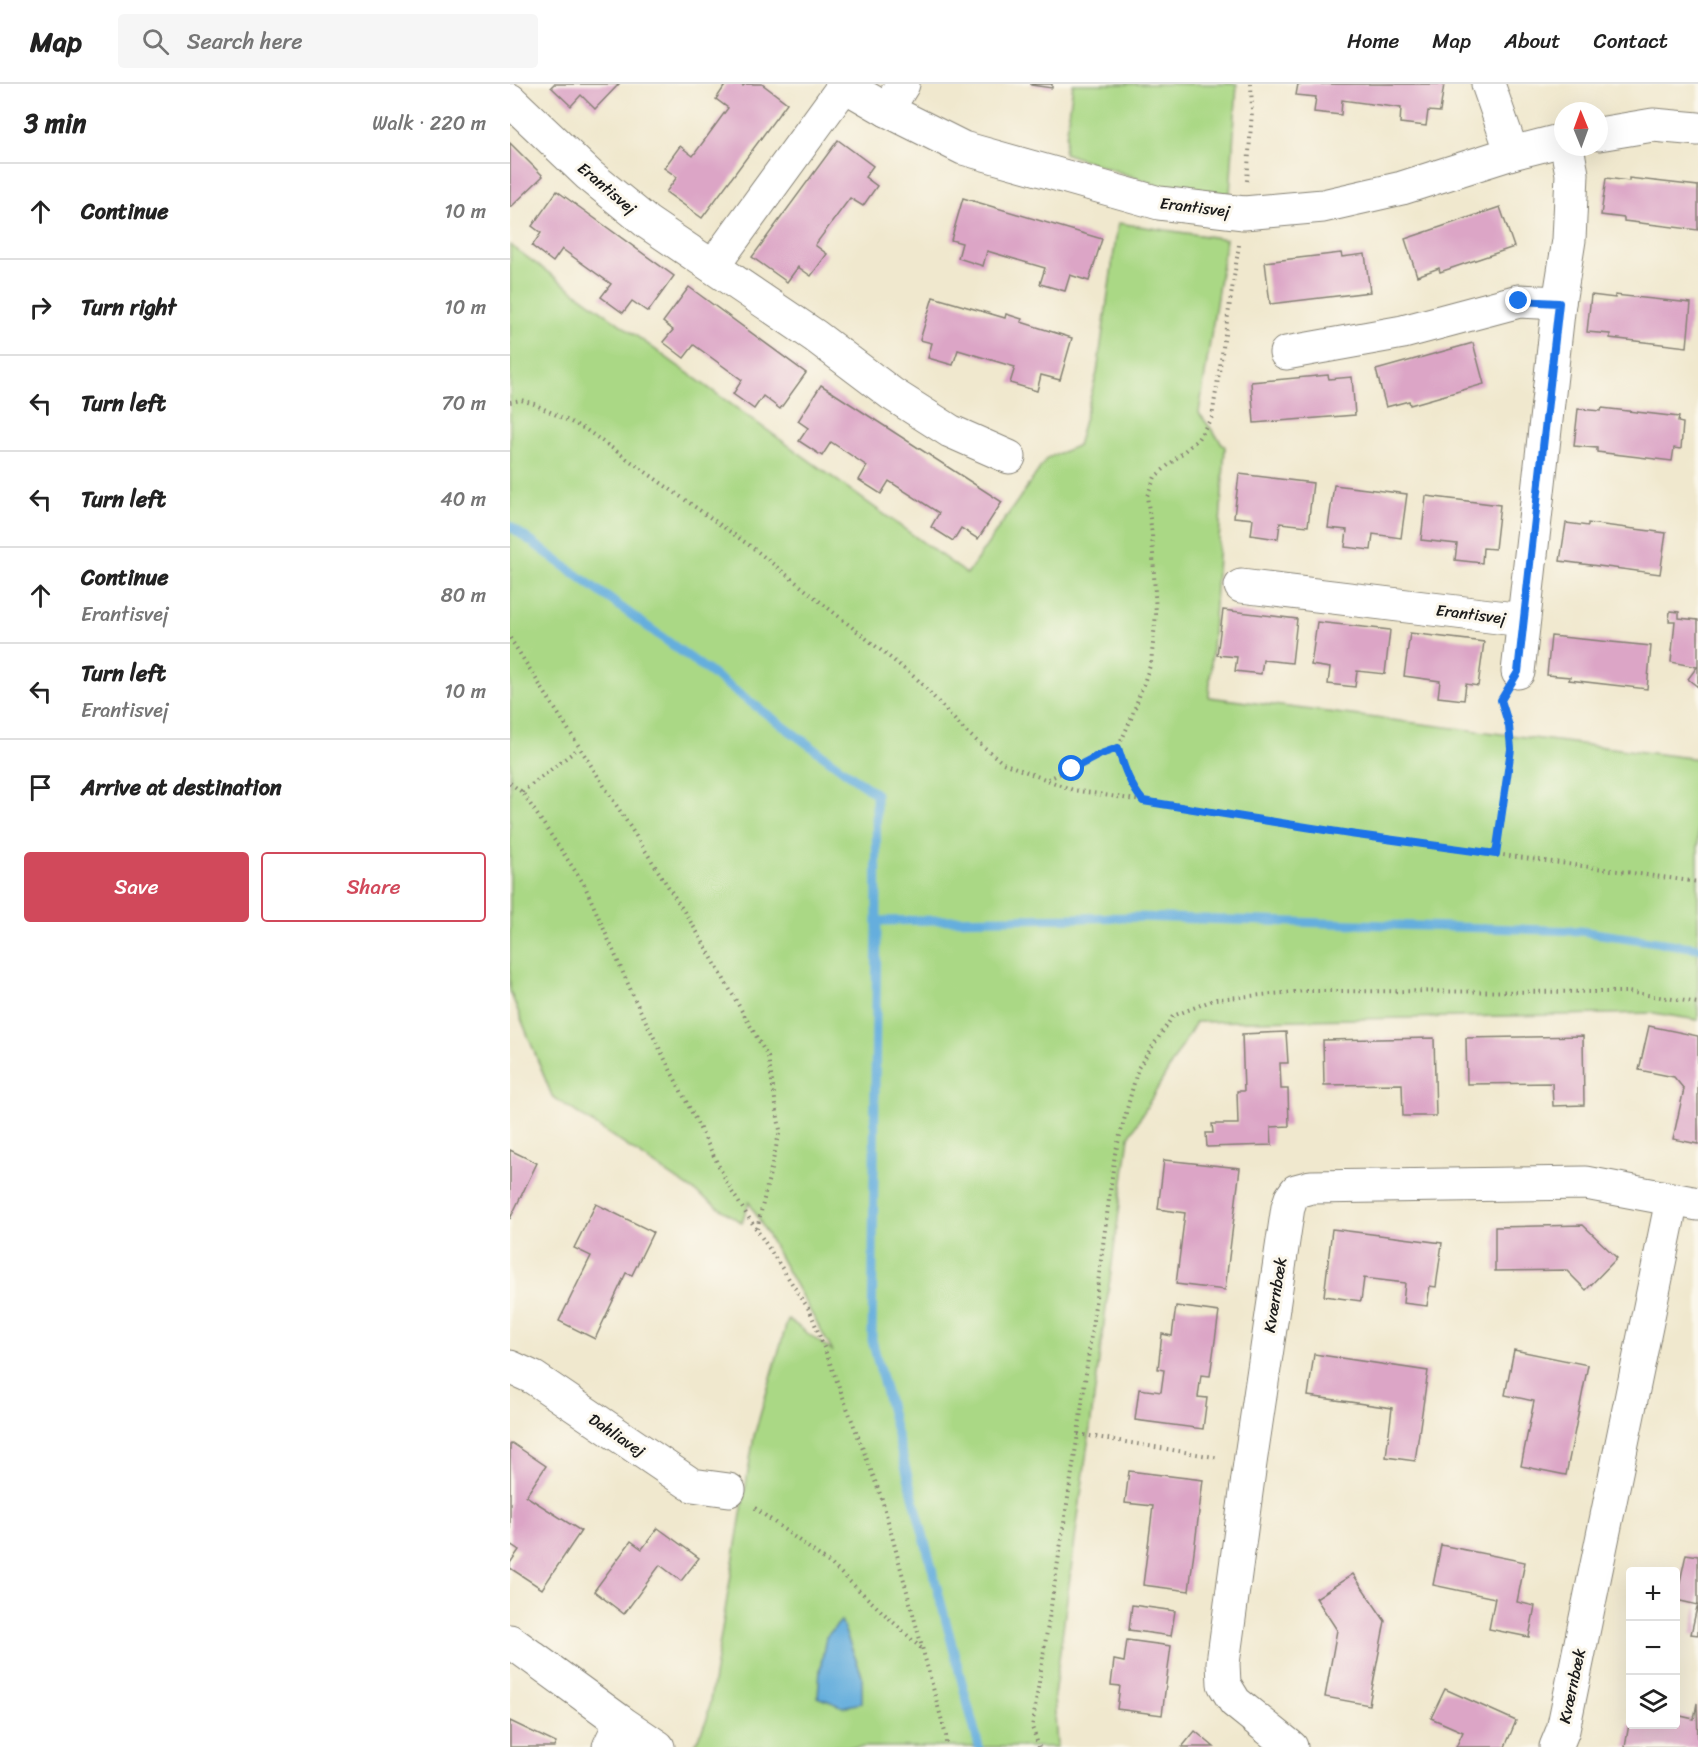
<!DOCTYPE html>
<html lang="en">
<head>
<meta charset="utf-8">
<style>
	body { margin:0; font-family:Sriracha,sans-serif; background:#f6f6f6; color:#222 }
	.controls { position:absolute; right:18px; bottom:18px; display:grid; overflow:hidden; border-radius:6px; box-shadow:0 6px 24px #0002 }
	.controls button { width:54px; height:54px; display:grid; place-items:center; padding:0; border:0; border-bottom:2px solid #e0e0e0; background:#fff; color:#222; font:30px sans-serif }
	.compass { position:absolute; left:1044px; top:18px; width:54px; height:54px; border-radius:50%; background:#fff; box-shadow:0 6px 24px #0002; rotate:359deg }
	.stop { position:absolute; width:18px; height:18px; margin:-14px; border:4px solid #1a73e8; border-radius:50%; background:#fff }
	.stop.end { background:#1a73e8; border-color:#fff; box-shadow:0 2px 6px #0008 }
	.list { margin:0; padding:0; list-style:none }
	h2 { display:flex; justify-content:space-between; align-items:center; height:78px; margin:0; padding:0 24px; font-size:26px }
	h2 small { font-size:20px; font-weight:400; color:#767676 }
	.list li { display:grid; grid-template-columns:39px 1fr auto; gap:18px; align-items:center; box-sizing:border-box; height:96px; padding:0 24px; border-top:2px solid #e0e0e0 }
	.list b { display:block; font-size:22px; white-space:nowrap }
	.list p { margin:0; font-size:20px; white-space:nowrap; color:#767676 }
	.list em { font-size:20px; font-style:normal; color:#767676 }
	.actions { display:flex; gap:12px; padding:18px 24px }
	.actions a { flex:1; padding:14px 0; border:2px solid #d1495b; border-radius:6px; text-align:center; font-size:21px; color:#d1495b }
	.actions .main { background:#d1495b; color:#fff }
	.icon { flex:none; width:33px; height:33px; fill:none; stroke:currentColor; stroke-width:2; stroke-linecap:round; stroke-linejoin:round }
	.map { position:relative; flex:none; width:1188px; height:1663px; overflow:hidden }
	header { display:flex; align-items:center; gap:36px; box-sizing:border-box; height:84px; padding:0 30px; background:#fff; border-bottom:2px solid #e0e0e0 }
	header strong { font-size:28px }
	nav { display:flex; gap:33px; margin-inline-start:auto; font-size:21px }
	.search { width:420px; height:54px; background:#f6f6f6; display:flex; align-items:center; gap:15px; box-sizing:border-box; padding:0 21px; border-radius:6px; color:#767676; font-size:22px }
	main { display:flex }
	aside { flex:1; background:#fff }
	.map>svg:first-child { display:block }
	.green { fill:#aad885; stroke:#637a50; stroke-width:1.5 }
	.water { fill:#65aedd; stroke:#40657c; stroke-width:1.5 }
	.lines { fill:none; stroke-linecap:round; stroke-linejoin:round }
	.stream { stroke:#65aedd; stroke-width:9 }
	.building { fill:#dca5c6 }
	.minor-casing { stroke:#868275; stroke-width:35 }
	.path { stroke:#868275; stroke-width:4; stroke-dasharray:1.5 4.5; stroke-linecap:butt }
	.minor { stroke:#fff; stroke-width:33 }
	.route { stroke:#1a73e8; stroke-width:8 }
	.labels { text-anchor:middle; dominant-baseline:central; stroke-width:6; stroke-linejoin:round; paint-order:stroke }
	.street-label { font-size:16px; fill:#1c1c1c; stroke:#fbf7ec }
</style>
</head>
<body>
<header>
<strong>Map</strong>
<div class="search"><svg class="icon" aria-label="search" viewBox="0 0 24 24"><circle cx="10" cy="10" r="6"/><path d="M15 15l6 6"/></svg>Search here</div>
<nav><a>Home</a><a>Map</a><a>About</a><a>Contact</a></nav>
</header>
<main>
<aside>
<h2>3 min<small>Walk · 220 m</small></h2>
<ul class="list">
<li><svg class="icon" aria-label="ahead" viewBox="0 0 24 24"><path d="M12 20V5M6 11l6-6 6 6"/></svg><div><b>Continue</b></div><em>10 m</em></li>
<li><svg class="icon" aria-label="right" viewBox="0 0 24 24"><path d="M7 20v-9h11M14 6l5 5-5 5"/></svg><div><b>Turn right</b></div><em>10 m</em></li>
<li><svg class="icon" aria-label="left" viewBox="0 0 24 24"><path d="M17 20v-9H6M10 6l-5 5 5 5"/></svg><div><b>Turn left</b></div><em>70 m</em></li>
<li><svg class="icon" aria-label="left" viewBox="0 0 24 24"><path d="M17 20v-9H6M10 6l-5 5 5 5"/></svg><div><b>Turn left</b></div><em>40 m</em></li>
<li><svg class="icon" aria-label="ahead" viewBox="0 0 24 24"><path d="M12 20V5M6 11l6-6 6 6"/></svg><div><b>Continue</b><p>Erantisvej</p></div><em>80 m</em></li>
<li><svg class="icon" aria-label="left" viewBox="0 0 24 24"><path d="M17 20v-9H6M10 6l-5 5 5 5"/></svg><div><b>Turn left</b><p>Erantisvej</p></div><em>10 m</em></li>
<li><svg class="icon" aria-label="arrive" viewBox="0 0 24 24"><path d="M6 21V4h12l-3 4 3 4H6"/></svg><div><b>Arrive at destination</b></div></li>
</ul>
<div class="actions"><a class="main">Save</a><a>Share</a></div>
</aside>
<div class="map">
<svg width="1188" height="1663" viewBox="0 0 1188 1663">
	<rect width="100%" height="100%" fill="#fbf7ec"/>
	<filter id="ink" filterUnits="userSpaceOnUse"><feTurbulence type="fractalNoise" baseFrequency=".0167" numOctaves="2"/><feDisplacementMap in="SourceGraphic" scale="12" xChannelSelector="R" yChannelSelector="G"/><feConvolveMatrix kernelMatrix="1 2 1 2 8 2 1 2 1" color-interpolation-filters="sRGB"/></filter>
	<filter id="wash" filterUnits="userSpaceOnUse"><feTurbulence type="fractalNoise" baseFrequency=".008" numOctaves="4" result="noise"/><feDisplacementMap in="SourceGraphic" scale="24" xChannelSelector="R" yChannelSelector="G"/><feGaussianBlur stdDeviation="1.35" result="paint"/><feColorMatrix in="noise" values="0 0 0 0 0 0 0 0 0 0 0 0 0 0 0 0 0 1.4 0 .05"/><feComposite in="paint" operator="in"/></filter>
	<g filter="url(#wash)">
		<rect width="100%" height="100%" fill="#f0e8ce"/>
		<!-- green -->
		<g class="green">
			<path d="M563 0H727L720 110 667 108 554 69Z"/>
			<path d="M608 139 716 155 689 329 715 363 699 613 1188 675V936L1144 929 686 938 619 1053 544 1612 547 1663H189L185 1661 197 1635 244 1352 278 1235 323 1268 239 1118 232 1139 42 1012 0 907V161L457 490 537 374 567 362 587 289Z"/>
		</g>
		<!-- water -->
		<path class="water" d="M331 1537 352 1591V1619L333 1623 308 1613 310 1585 316 1553Z"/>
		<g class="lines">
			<!-- stream -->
			<g class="stream">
				<path d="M0 442 366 710 367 837 628 833 1070 847 1188 864"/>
				<path d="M367 837 362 1256 469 1663"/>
			</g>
		</g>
		<g id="blocks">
			<!-- building -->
			<g class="building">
				<path d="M44 0H109L85 25 71 11 61 22 41 3Z"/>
				<path d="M216 0H230L233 2 235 0H252L277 19 192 134 156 108 167 93 154 84 170 62 183 72 218 24 206 15Z"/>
				<path d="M521 0H542V4L521 1Z"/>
				<path d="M788 0H934L930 28 918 27 916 42 890 39 891 24 832 16 831 31 804 28 806 13 786 11Z"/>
				<path d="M328 56 363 82 355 93 367 102 353 122 340 114 305 161 317 170 301 192 288 183 277 198 242 173Z"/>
				<path d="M0 59 33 92 1 123 0 122Z"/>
				<path d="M1096 94 1119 97V94L1188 102V146L1114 137V134L1091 131Z"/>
				<path d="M47 107 164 192 138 228 122 217 113 229 91 213 101 200 52 165 43 178 22 162 31 149 22 142Z"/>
				<path d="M453 114 592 155 579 197 560 191 555 207 530 200 535 184 477 167 473 182 448 174 452 159 441 156Z"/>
				<path d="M990 123 1004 163 930 188 929 184 907 192 895 155Z"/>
				<path d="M831 169 832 173 855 170 860 208 760 220 755 178Z"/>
				<path d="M179 203 296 289 270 325 253 312 244 325 223 310 232 296 184 261 174 274 153 258 163 246 153 238Z"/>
				<path d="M1081 211 1105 214V211L1181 219 1177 263 1100 254V250L1077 248Z"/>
				<path d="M423 213 495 234 496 230 512 235 511 238 562 254 550 296 531 291 527 307 500 299 505 283 448 266 443 281 418 274 422 259 410 256Z"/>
				<path d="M963 259 974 300 900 321 899 317 876 323 866 286Z"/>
				<path d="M818 291 819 295 842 293 845 331 744 339 741 298Z"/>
				<path d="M311 301 492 418 468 455 451 444 443 457 421 443 429 429 379 397 371 410 349 396 357 382 321 358 312 372 289 357 298 344 288 337Z"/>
				<path d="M1092 324 1169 333 1168 338 1173 339 1171 365 1164 364 1162 377 1087 368V364L1064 362 1068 325 1091 327Z"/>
				<path d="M729 390 803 399 798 442 770 439 768 455 741 451 743 435 724 433Z"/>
				<path d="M824 401 897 410 891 454 863 450 861 466 835 463 837 446 818 444Z"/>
				<path d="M916 412 990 421 985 465 973 464 972 479 945 476 947 460 911 456Z"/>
				<path d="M1056 439 1078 442V439L1156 449 1150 490 1050 477Z"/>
				<path d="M713 526 787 535 782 579 753 576 751 590 725 587 727 573 707 571Z"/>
				<path d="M1160 527 1169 528V534L1188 536V603L1178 595 1187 583 1161 578 1165 537H1159Z"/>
				<path d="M807 538 880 546 875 590 847 587 845 603 818 600 820 584 801 581Z"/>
				<path d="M900 549 974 558 968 602 956 600 954 616 928 613 930 597 894 592Z"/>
				<path d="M1041 552 1141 562 1137 605 1059 596 1060 593 1037 591Z"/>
				<path d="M1139 942 1188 952V1060L1163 1055 1174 1005 1164 993 1129 986Z"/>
				<path d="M776 948 778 979H770L771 1005H778L779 1042 761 1043 762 1061 697 1063 696 1049H703L702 1040H728L727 1007H734L732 950Z"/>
				<path d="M1073 952 1074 1021 1043 1022 1042 999 957 1000 956 954Z"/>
				<path d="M924 954 926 1032H893L892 1000 814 1001 813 956Z"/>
				<path d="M0 1066 27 1079 0 1135Z"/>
				<path d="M654 1076 730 1084 715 1206 666 1200 675 1129 648 1125Z"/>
				<path d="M86 1120 143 1148 122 1191 116 1189 85 1255 49 1237 81 1172 64 1164Z"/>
				<path d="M1073 1141 1107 1174 1076 1206 1056 1186 985 1187V1143Z"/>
				<path d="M822 1145 932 1159 926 1203 920 1202 917 1222 893 1219 895 1199 854 1194 851 1217 814 1212Z"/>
				<path d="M666 1222 709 1228 700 1292 691 1291 688 1313 697 1314 693 1345 625 1336 629 1305 651 1308 654 1286 648 1285 652 1250 662 1252Z"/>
				<path d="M1004 1266 1078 1281 1056 1391 1011 1382 1024 1317 995 1311Z"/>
				<path d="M804 1270 918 1287 905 1377 876 1373 882 1324 798 1312Z"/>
				<path d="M2 1359 36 1382 16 1412 71 1447 32 1505 0 1484V1479L9 1466 0 1460V1361Z"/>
				<path d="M619 1387 693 1396 679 1507 633 1501 643 1422 615 1419Z"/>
				<path d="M148 1444 189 1474 171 1497 150 1481 114 1530 84 1507 121 1457 132 1465Z"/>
				<path d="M931 1461 1015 1478 1007 1518 1025 1522 1019 1553 979 1545 985 1514 923 1501Z"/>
				<path d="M1176 1470 1188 1472V1521L1166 1516Z"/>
				<path d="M843 1490 875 1537 859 1621 815 1613 827 1546 806 1514Z"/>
				<path d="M622 1521 665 1527 661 1552 619 1546Z"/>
				<path d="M1187 1523H1188V1551L1181 1550Z"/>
				<path d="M617 1556 661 1562 652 1631 607 1625 610 1602 601 1601 604 1576 614 1578Z"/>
				<path d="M935 1605 1006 1637 995 1663H946L953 1648 921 1634Z"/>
				<path d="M1187 1619 1188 1663H1115L1119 1640H1166V1631L1184 1635Z"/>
				<path d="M0 1637 46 1659 44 1663H0Z"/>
				<path d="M685 1647 704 1663H672Z"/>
			</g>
		</g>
	</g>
	<g filter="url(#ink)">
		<use href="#blocks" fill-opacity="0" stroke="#868275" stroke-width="1.5"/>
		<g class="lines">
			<defs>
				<g id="minor">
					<path d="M332 0 377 26 453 64 649 119 734 129 813 122 892 104 1002 69 1053 56"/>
					<path d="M978 0 1002 69"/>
					<path d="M0 16 79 91 138 139 305 252 382 310 440 347 499 373"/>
					<path d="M377 26 393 0"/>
					<path d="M1089 50 1143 41 1188 45"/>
					<path d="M203 182 334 2"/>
					<path d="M776 269 893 248 1009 217 1049 219"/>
					<path d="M731 502 1013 536"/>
					<path d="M1008 588 1049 219 1059 156 1062 90 1057 63"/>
					<path d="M0 1283 24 1294 182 1401 219 1406"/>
					<path d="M0 1557 111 1638 148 1663"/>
					<path d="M99 1663 111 1638"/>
					<path d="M781 1663 725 1618 714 1600 713 1579 740 1379 778 1123 781 1114 786 1107 801 1103 1076 1099 1188 1120"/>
					<path d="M1046 1663 1053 1646 1162 1116"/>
				</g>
			</defs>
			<!-- minor casing -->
			<use href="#minor" class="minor-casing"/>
			<!-- path -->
			<g class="path">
				<path d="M737 97 742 27 741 0"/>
				<path d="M0 318 11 316 24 320 75 345 243 464 408 596 455 647 493 679 563 706 840 750 1188 798"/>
				<path d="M0 554 187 848 258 973 270 1046 247 1145"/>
				<path d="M538 695 608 664"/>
				<path d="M0 699 12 708 74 800 125 916 222 1108 300 1227 372 1415 436 1652V1663"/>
				<path d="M12 708 69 664"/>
				<path d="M633 716 623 704 613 680 608 664 621 635 641 579 646 530 642 450 637 412 645 393 688 355 702 333 729 161"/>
				<path d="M986 770 1001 665 999 642 992 617"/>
				<path d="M568 1350 710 1374"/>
				<path d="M245 1424 322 1481 413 1566"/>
				<path d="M529 1663 522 1643 568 1350 605 1070 628 984 663 932 706 915 796 907 1118 908 1188 919"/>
			</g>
			<!-- minor -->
			<use href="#minor" class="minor"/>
		</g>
	</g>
	<g class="lines" filter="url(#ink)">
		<!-- route -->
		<path class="route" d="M562 685 591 670 608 664C614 684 620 701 633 717L840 750 986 770 1001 665 999 642 991 616 1008 588 1049 219 1009 217"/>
	</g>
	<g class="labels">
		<!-- street labels -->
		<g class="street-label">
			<text transform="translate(97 104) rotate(40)">Erantisvej</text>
			<text transform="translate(685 123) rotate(7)">Erantisvej</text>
			<text transform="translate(961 530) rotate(7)">Erantisvej</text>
			<text transform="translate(765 1211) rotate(-81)">Kværnbæk</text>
			<text transform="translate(107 1351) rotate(34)">Dahliavej</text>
			<text transform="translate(1062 1602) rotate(-78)">Kværnbæk</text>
		</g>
	</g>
</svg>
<div class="controls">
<button>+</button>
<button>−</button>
<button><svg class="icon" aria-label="layers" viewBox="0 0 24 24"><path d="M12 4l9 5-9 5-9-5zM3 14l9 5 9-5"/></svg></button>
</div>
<svg class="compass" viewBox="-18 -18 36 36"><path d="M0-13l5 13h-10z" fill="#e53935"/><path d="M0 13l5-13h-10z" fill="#767676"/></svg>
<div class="stop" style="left:562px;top:685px"></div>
<div class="stop end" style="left:1009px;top:217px"></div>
</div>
</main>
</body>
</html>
